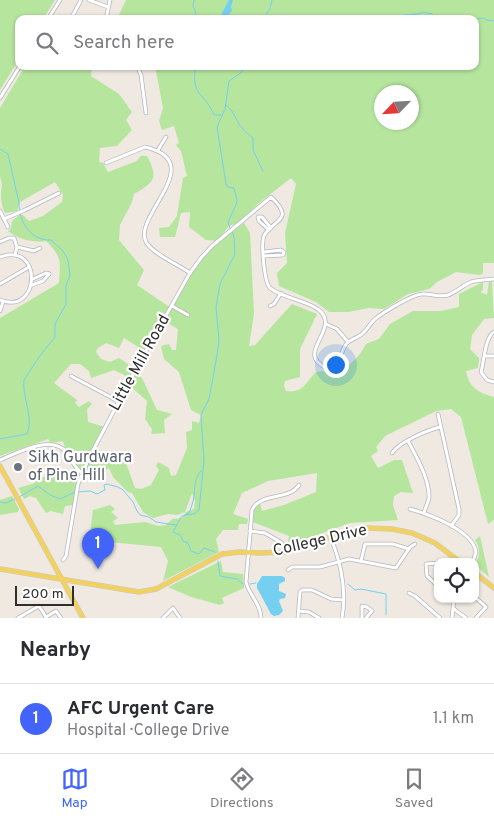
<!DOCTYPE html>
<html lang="en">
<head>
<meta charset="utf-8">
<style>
	body { margin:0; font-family:Overpass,sans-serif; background:#f7f7f7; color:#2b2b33 }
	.controls { position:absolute; right:15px; bottom:15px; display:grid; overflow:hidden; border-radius:10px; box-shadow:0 1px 4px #0004 }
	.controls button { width:45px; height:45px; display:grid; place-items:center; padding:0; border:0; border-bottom:1px solid #e1e1e2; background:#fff; color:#2b2b33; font:25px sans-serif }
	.compass { position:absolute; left:374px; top:85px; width:45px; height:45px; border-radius:50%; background:#fff; box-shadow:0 1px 4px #0004; rotate:245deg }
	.scale { position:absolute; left:15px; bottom:12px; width:59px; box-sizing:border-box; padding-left:5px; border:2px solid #2e2e2e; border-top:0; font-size:14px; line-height:18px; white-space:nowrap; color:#2e2e2e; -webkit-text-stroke:4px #fff; paint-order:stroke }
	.you { position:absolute; left:335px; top:364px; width:18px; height:18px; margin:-12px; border:4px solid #fff; border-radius:50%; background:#1a73e8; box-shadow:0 0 0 8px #1a73e833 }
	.badge { display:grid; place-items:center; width:32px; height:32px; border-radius:50%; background:#4264fb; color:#fff; font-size:16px; font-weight:700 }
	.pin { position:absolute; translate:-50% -41px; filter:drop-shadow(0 1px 2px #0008) }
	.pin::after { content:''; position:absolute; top:26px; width:18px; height:15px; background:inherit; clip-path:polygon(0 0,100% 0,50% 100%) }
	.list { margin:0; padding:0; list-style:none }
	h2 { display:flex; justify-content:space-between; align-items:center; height:65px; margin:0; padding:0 20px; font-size:21px }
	h2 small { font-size:16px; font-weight:400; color:#7c7c81 }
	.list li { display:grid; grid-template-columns:32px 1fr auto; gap:15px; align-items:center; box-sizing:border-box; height:70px; padding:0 20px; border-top:1px solid #e1e1e2 }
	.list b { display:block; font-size:19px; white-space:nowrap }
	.list p { margin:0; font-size:16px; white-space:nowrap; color:#7c7c81 }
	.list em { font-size:16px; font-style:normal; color:#7c7c81 }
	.icon { flex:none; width:28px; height:28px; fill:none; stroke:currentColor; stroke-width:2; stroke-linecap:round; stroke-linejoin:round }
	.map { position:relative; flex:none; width:494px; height:618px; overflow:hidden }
	.search { position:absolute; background:#fff; box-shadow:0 1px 4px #0004; left:15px; right:15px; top:15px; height:55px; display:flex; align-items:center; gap:12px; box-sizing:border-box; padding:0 18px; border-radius:10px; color:#7c7c81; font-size:19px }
	.sheet { height:135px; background:#fff }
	nav { display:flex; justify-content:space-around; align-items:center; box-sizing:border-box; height:70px; border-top:1px solid #e1e1e2; background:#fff; font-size:14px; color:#7c7c81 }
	nav a { display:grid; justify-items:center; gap:2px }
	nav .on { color:#4264fb }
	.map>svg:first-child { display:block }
	.green { fill:#b6e59e; fill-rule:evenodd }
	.water { fill:#75cff0 }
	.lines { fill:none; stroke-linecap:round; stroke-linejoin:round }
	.stream { stroke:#75cff0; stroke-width:1 }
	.minor-casing { stroke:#b4b7c1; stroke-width:4.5 }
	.major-casing { stroke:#c9c9c9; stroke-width:5.5 }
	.minor { stroke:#fff; stroke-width:3 }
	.major { stroke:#f2d163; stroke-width:4.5 }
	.worship-dot { fill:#6b7280; stroke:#fff; stroke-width:2 }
	.labels { text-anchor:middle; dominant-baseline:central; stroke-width:4.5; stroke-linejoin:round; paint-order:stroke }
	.street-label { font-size:16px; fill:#2e2e2e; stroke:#fff }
	.worship-label { font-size:16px; fill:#5b616d; stroke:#fff; text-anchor:start }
</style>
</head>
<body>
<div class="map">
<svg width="494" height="618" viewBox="0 0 494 618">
	<rect width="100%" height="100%" fill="#efe9e1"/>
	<!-- green -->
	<g class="green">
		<path d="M0 0H55L43 19H19V59L0 90Z"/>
		<path d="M126 0H494V263H483V273L480 275 456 272 437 282 429 289 408 294 384 309 369 308 348 312H329L316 302 279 286 277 273 287 263 285 233 296 184 291 178 259 203 238 223 229 226 217 241 206 240 189 227 190 212 181 213 175 237H160L159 228 169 227 177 216 183 178 187 176 181 151 176 145 179 143 174 126 162 130 159 121 163 108 155 66H475V19H117ZM382 92H412V122H382Z"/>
		<path d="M25 66H92L91 76 119 94 132 112 126 120 132 130 117 146 100 148 99 162 103 163 108 172 137 161 141 156H147C159 179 154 182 134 194L132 202 120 225 119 240 144 270 137 285 171 308 203 254 244 223 250 233 254 314 249 346 255 345 292 304 317 314 300 349V377L285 381 284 386 286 391C304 393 305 383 316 372L325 371 331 376C347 367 358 360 366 344L379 339 390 324 413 311H441L459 307V294L483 282V290L480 292 487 295 489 282 492 281 494 318 484 319 472 335 470 349 479 358 478 368 466 371C469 388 479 393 494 397V520L488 524 461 417 451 409 436 411 385 436 376 447 378 451 371 456 378 468 394 460H402L413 493 401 492 394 496 393 505 398 520 350 523 287 546 289 536 253 522 254 509 260 503 262 511 284 505 316 492 317 473 268 481 242 493 233 514 248 519 247 524H239L238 530H223L216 539 219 552 163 581 168 561 161 547 89 540 93 510 110 505 115 509 111 512 118 518 113 521 115 525 145 522 159 526 166 525 172 519 182 518 186 512 194 509 195 501 192 493 185 512 177 515 168 514 153 518 143 512 132 493 128 492 113 477 109 468 102 473 86 474 80 480 74 505 65 506 63 514 51 511 46 513 36 498 30 496 24 499 18 488 35 483V479L69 472 76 466 73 458 68 459 63 441 51 443 48 439 0 456V318L59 283C60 261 63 258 46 241 33 243 18 239 8 231L11 229 12 221 19 215H23L29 221 43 216 62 202 63 195 55 182 20 202 17 211 5 213C1 205 0 195 2 186L0 175V108ZM164 321 178 329 176 350H172L169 344 161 346 164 359 179 372 191 410 201 415 199 423 192 421V430L186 432 187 448 176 475 171 476 169 468 158 462 156 466 159 470 151 485 141 489 135 488 126 463 95 448 105 427 88 422 87 409 92 404 89 401 79 407 75 403 77 400 54 383 71 364H80L89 371 91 378 114 370 124 375 129 385 147 401 145 419 152 429 151 434 165 433 164 420 172 414 157 410 142 378 129 369 128 364 119 358 110 362 101 359 96 352 98 348 106 343 119 348 124 338 146 352Z"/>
		<path d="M12 496 19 509 18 512 0 515V500Z"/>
		<path d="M480 536 489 577 475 565C480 556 481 549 475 540Z"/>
		<path d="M221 561 223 572 243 574 244 588 222 598 224 603 220 605 191 597 168 587Z"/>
	</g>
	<!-- water -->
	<g class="water">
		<path d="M229 0H233L231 6 232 11 229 14 230 19H222L220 17Z"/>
		<path d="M262 576H282L285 578V581L279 584V591L286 594 285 598 280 599 279 601 283 611 279 615 274 616 271 614 257 588V584Z"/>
	</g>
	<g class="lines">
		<!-- stream -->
		<g class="stream">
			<path d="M190 19 196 13 193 6 194 0"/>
			<path d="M263 19 270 9 272 0"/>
			<path d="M396 19C404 12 413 17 423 12L432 14 435 19"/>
			<path d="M475 19 483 18 487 20 494 21"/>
			<path d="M196 66C190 96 204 91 214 115H221"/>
			<path d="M226 105C234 110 236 122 243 129 246 133 250 135 253 138V150L263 171"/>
			<path d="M0 149 8 154 19 203C19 221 30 241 51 240L63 251 68 260 70 275 66 286V304L55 324V337L39 357 24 380C22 398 34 417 27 434L0 439"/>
			<path d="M230 228 228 222 236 205 237 200 234 188 228 187 226 184 217 127 225 109 229 81 242 72V66"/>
			<path d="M202 470C194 477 195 487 194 497 193 502 191 508 189 513L181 517 173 532 180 535 183 541 188 543 191 551 199 554 204 548 215 552"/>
			<path d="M19 497 38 486 50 495 60 499 75 492 90 491 97 494 105 490 104 485 107 484 118 487 123 490 133 502 137 511 140 515 149 517 156 522 176 525"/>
			<path d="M0 502 6 503 15 499"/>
			<path d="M185 515 194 514 199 510 204 461 201 415 209 399 216 361 219 341 216 307 220 284 235 254 234 237 232 232"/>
			<path d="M218 561 220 576 237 579 243 584"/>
			<path d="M250 584 256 583"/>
			<path d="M348 584 355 590 361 589 386 594V615"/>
		</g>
		<defs>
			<g id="minor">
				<path d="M89 0 108 7"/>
				<path d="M73 15 81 0"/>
				<path d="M48 19 60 0"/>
				<path d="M106 19 110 0"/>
				<path d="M137 66 141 75 146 113"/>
				<path d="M109 68V66"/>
				<path d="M0 98 20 66"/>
				<path d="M158 150 166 137"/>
				<path d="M106 163 145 147C210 162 132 216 146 242 153 254 179 265 190 273"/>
				<path d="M0 211 8 227"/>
				<path d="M4 219 25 210 59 193"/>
				<path d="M269 230 259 221 258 217H262L271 228"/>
				<path d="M0 242 9 238H14L17 247 15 255"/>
				<path d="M17 247 34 251 40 248"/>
				<path d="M264 252 281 250 284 252 283 255 264 256"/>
				<path d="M0 257C43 241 41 316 0 300"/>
				<path d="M33 279 46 273 49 274"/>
				<path d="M0 284 29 267"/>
				<path d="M32 285 43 281 49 274"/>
				<path d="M172 306 188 315"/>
				<path d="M270 306 274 304 281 293"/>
				<path d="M0 311 3 302"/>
				<path d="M326 324 337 329 348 342"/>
				<path d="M494 332C485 337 484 362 481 372L487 380 494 382"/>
				<path d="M485 356H494"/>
				<path d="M71 376 118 401"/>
				<path d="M438 414 459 509V515L451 526"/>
				<path d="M408 441C416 456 430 480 429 498 428 503 425 508 424 513"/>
				<path d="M392 453C399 442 428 430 440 427"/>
				<path d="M0 460C17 453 52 434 66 452 72 459 74 468 82 473"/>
				<path d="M410 509C428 514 473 530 476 552L473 562"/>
				<path d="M250 531 265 533 282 543"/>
				<path d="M331 538C341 563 347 590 342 618"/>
				<path d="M63 560 66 556 78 484 89 458 138 365 190 273 201 258 212 246 271 197C297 221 271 220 264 236 261 243 264 282 270 288 282 298 306 300 319 310 340 327 301 350 320 364 338 379 340 350 347 343 351 339 358 338 363 333 368 329 370 323 375 319 384 312 411 295 422 294 431 293 439 298 448 295 457 292 463 285 471 282 478 280 487 280 494 279"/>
				<path d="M361 561 365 544H393L409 549"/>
				<path d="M438 563 426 564 427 576 438 586"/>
				<path d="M288 570 292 567H320L349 559 396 568 410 547 415 544"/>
				<path d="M409 593 415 596 440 618"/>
				<path d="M475 597 486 607 476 618"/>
				<path d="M454 609 466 618"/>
				<path d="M299 611 309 612 319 618"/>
				<path d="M46 617 56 611 61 618"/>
				<path d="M18 618 39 606 46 617"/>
				<path d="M163 618 173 608 180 618"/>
				<path d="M261 618C261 604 249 595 246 582L252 510C260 492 289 501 299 485"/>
				<path d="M298 618 300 592 302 590H312L331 599 343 600"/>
				<path d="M362 618V606L367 607 372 611 366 618"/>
				<path d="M452 618 454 599"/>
			</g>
			<g id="major">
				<path d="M0 466 83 618"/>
				<path d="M0 569 139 592 156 589 222 554 240 552 259 553 286 552 345 532 367 528 392 529 412 533 435 543 460 562"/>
				<path d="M475 573 494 588"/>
			</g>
		</defs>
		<!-- minor casing -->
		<use href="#minor" class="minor-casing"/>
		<!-- major casing -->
		<use href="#major" class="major-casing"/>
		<!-- minor -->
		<use href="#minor" class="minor"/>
		<!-- major -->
		<use href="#major" class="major"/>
	</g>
	<!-- markers -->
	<circle class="worship-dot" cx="18" cy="467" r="5"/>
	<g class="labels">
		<!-- street labels -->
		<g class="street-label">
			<text transform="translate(140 363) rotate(-61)">Little Mill Road</text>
			<text transform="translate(320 541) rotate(-13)">College Drive</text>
		</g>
		<!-- worship labels -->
		<g class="worship-label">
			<text x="28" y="458">Sikh Gurdwara<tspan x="28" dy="18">of Pine Hill</tspan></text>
		</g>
	</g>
</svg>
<div class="controls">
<button><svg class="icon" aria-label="locate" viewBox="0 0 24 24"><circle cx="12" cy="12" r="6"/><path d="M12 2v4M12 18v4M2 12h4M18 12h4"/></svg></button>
</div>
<svg class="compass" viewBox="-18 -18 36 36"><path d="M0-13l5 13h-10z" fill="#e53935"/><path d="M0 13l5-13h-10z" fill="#7c7c81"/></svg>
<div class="scale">200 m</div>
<div class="you"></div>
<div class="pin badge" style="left:98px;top:569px">1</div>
<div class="search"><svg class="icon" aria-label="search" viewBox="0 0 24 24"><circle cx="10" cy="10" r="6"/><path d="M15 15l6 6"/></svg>Search here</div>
</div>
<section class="sheet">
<h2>Nearby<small></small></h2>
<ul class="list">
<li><span class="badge">1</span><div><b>AFC Urgent Care</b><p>Hospital · College Drive</p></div><em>1.1 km</em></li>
</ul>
</section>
<nav>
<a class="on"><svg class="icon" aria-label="map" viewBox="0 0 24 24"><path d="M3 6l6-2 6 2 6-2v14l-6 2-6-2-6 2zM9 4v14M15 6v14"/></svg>Map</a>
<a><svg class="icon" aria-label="directions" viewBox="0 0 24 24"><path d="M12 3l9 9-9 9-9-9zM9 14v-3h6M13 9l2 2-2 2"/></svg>Directions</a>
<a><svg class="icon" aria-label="saved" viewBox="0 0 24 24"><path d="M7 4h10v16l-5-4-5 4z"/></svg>Saved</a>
</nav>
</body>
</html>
